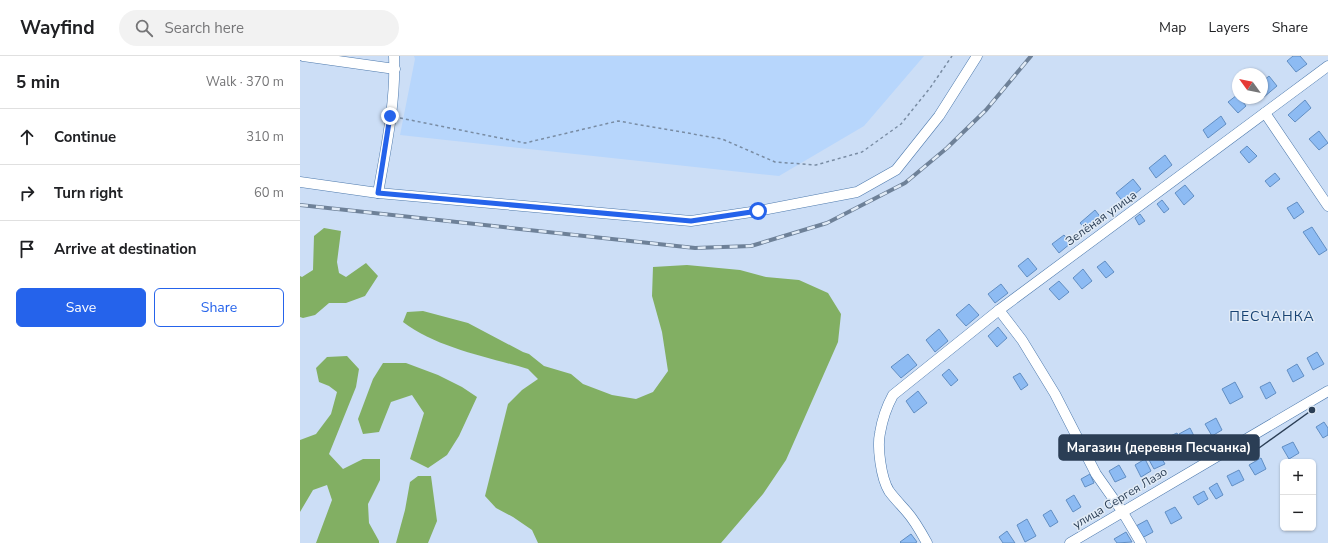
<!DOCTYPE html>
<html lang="en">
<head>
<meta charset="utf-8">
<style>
	body { margin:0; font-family:"Nunito Sans",sans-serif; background:#f2f2f2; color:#202124 }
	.controls { position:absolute; right:12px; bottom:12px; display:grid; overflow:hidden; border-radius:6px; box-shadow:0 1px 3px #0004 }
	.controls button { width:36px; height:36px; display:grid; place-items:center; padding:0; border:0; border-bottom:1px solid #e0e0e0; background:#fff; color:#202124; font:20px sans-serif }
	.compass { position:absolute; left:932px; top:12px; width:36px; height:36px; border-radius:50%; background:#fff; box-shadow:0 1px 3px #0004; rotate:303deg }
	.stop { position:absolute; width:12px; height:12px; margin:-9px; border:3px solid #2563eb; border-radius:50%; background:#fff }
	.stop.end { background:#2563eb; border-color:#fff; box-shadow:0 1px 4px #0008 }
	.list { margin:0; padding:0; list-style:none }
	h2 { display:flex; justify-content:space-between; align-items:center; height:52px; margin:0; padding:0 16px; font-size:17px }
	h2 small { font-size:13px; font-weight:400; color:#757577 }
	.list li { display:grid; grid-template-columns:26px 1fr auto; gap:12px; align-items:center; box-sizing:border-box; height:56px; padding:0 16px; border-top:1px solid #e0e0e0 }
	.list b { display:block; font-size:15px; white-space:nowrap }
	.list em { font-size:13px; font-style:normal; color:#757577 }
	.actions { display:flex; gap:8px; padding:12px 16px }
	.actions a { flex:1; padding:9px 0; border:1px solid #2563eb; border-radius:6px; text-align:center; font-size:14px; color:#2563eb }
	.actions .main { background:#2563eb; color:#fff }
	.icon { flex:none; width:22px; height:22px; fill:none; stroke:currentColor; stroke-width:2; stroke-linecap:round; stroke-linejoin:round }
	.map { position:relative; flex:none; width:1028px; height:487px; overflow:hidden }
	header { display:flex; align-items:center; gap:24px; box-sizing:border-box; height:56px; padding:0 20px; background:#fff; border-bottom:1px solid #e0e0e0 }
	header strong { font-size:19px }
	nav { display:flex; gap:22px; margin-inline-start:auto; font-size:14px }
	.search { width:280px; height:36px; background:#f2f2f2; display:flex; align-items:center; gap:10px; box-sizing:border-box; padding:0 14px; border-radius:22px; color:#757577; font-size:15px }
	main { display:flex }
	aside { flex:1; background:#fff }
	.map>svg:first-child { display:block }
	.built { fill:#b7d6fc }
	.water { fill:#82af63 }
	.building { fill:#8dbbf3; stroke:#618ec3 }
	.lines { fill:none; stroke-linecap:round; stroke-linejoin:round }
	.minor-casing { stroke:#4e7aad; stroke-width:11 }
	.path { stroke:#798ca3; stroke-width:1.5; stroke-dasharray:3 3; stroke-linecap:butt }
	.minor { stroke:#fff; stroke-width:10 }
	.rail-casing { stroke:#6e8198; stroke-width:4 }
	.rail { stroke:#e1ebf6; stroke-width:2.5; stroke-dasharray:8; stroke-linecap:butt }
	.route { stroke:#2563eb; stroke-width:5 }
	.labels { text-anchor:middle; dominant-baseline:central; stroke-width:3; stroke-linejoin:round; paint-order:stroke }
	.street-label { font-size:12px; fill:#2b3e55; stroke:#e1ebf6 }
	.quarter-label { font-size:14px; letter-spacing:1px; fill:#184373; stroke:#e1ebf6 }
	.leader { fill:none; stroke:#2b3e55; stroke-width:1.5 }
	.callout-dot { fill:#2b3e55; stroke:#e1ebf6; stroke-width:1.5 }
	.callout { fill:#2b3e55; stroke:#2b3e55; stroke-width:1.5 }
	.callout-label { font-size:13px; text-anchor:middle; font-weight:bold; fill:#fff }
</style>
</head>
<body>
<header>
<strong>Wayfind</strong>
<div class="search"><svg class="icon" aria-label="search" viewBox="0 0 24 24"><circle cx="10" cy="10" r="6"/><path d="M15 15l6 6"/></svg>Search here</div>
<nav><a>Map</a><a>Layers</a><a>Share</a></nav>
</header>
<main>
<aside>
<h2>5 min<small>Walk · 370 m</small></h2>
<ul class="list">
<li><svg class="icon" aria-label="ahead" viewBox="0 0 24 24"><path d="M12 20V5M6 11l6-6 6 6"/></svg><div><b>Continue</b></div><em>310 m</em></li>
<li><svg class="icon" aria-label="right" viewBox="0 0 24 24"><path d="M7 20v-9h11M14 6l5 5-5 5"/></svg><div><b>Turn right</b></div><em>60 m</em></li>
<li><svg class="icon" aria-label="arrive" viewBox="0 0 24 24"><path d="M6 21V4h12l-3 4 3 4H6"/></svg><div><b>Arrive at destination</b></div></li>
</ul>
<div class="actions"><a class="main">Save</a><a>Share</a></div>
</aside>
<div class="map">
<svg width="1028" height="487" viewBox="0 0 1028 487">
	<rect width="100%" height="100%" fill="#ccdef6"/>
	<!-- built -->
	<path class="built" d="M114 0H624L564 70 479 120 100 79 115 3Z"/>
	<!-- water -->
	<g class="water">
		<path d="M24 172 41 175 37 206 39 217 46 221 66 207 78 220 65 240 46 247H29L15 259 3 262 0 261V220L2 221 13 214 14 180Z"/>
		<path d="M387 209 440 214 466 221 499 224 528 237 541 258 538 286 486 404 463 438 421 487H238L232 474 213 461 196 452 185 440 208 348 222 334 238 323 228 313C188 301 137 292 103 266L107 256 123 255 168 267 223 296 229 298 244 310 271 318 283 328 312 339 336 343 353 336 368 315 362 276 352 240 353 211Z"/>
		<path d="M47 300 59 313 56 331 29 398 43 413 63 403H80V424L68 448 69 467 79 485V487H16L32 444 27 429 13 434 0 456V384L16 378 31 358 37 336 29 330 19 326 16 312 27 301Z"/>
		<path d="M83 307H106L138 319 162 331 177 341 159 380 147 399 128 412 110 403 124 357 112 339 91 346 79 376 63 378 58 363 73 323Z"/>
		<path d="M118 420H131L137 465 128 487H96L105 454 110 426Z"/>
	</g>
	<!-- building -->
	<g class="building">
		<path d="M993 0H1000L1007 8 996 16 987 5Z"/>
		<path d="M969 20 977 30 964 41 962 39V26Z"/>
		<path d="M937 39 938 42H940L946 50 938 57 928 46Z"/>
		<path d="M1005 44 1011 52 995 66 988 59Z"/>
		<path d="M921 60 926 68 908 82 903 74Z"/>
		<path d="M1019 75 1028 87 1019 94 1009 83Z"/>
		<path d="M947 90 957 100 949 107 940 96Z"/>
		<path d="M865 99 872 109 856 122 849 112Z"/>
		<path d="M975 117 980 123 970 131 965 125Z"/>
		<path d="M833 123 841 133 824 147 816 137Z"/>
		<path d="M885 129 894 140 884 149 875 137Z"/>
		<path d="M862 144 869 153 864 157 857 148Z"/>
		<path d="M997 146 1004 156 994 163 987 152Z"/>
		<path d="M795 154 802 163 787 175 780 167Z"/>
		<path d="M840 158 845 165 839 169 835 162Z"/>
		<path d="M1012 171 1027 194 1019 199 1003 176Z"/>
		<path d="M764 179 771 187 759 197 752 188Z"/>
		<path d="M728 202 737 213 727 221 718 210Z"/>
		<path d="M805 205 814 216 806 222 797 211Z"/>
		<path d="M783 213 792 225 782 233 773 222Z"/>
		<path d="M759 225 769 236 759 244 749 233Z"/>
		<path d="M701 228 708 237 695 247 688 238Z"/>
		<path d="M669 248 679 259 666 270 656 259Z"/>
		<path d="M698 271 707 282 697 291 688 280Z"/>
		<path d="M639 273 648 285 635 296 626 284Z"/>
		<path d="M1017 296 1024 308 1013 314 1007 302Z"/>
		<path d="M608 298 617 309 601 322 591 311Z"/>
		<path d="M997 308 1004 320 993 326 987 314Z"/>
		<path d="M649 313 658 324 651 330 642 319Z"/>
		<path d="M720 317 728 329 721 334 713 321Z"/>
		<path d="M935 326 943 341 930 348 922 333Z"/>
		<path d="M970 326 976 337 966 343 960 331Z"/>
		<path d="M618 335 627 347 614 357 606 345Z"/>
		<path d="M916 362 922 374 912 380 905 368Z"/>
		<path d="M1024 366 1028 372V379L1023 382 1016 371Z"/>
		<path d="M890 372 896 384 886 389 879 378Z"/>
		<path d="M877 377 885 392 877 397 868 381Z"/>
		<path d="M993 386 999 397 989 403 982 391Z"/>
		<path d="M858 396 865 408 854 413 848 402Z"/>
		<path d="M961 402 966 413 955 419 949 409Z"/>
		<path d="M845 403 851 415 841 421 835 409Z"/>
		<path d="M819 409 826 421 815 426 809 415Z"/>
		<path d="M939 414 944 424 932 430 927 420Z"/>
		<path d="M790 418 794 427 785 431 781 423Z"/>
		<path d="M917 427 923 439 916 443 909 432Z"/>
		<path d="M904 435 908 443 898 449 893 441Z"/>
		<path d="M774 439 781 451 773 456 766 444Z"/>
		<path d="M875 451 882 462 871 468 865 456Z"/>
		<path d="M751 454 758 466 750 471 743 459Z"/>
		<path d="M727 463 736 480 725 486 717 469Z"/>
		<path d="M847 464 853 476 842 482 836 470Z"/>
		<path d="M707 475 715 487H703L699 481Z"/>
		<path d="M826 476 832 486 817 487 814 483Z"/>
		<path d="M611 478 617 486 615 487H601L600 486Z"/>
	</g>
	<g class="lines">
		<defs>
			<g id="minor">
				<path d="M3 0 95 13"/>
				<path d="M965 57 1028 150"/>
				<path d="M0 126 78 137 391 165 458 155 557 136 596 114 639 60 677 0"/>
				<path d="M78 137C86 92 96 46 94 0"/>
				<path d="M699 254 722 284 755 338 796 418 822 455 841 487"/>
				<path d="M627 487C621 476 615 465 607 456 601 449 594 442 589 435 581 422 577 391 580 377 582 365 587 350 593 339L699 254 1028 10"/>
				<path d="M770 487 1028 335"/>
			</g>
		</defs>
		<!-- minor casing -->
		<use href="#minor" class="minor-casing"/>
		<!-- path -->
		<path class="path" d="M100 62 225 87 318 65 422 83 475 106 516 109 562 96 601 68 630 32 652 0"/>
		<!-- minor -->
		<use href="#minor" class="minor"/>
		<defs>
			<path id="rail" d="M0 149 395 192 451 190 527 167 605 127 647 92 686 54 731 0"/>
		</defs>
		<!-- rail casing -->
		<use href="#rail" class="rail-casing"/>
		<!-- rail -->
		<use href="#rail" class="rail"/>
	</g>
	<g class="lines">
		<!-- route -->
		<path class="route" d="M90 60 78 137 391 165 458 155"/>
	</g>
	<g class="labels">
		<!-- street labels -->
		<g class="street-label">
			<text transform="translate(801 162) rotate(-36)">Зелёная улица</text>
			<text transform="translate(820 442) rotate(-31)">улица Сергея Лазо</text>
		</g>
		<!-- quarter labels -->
		<g class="quarter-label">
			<text x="972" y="260">ПЕСЧАНКА</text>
		</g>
	</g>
	<!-- callouts -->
	<path class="leader" d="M1012 354L959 392"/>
	<circle class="callout-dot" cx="1012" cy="354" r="4"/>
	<rect class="callout" x="759" y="379" width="200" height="25" rx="4"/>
	<g class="callout-label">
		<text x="859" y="396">Магазин (деревня Песчанка)</text>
	</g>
</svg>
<div class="controls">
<button>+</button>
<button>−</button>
</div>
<svg class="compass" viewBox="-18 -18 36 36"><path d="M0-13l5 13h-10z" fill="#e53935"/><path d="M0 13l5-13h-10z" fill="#757577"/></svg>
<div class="stop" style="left:458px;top:155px"></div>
<div class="stop end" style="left:90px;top:60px"></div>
</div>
</main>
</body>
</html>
